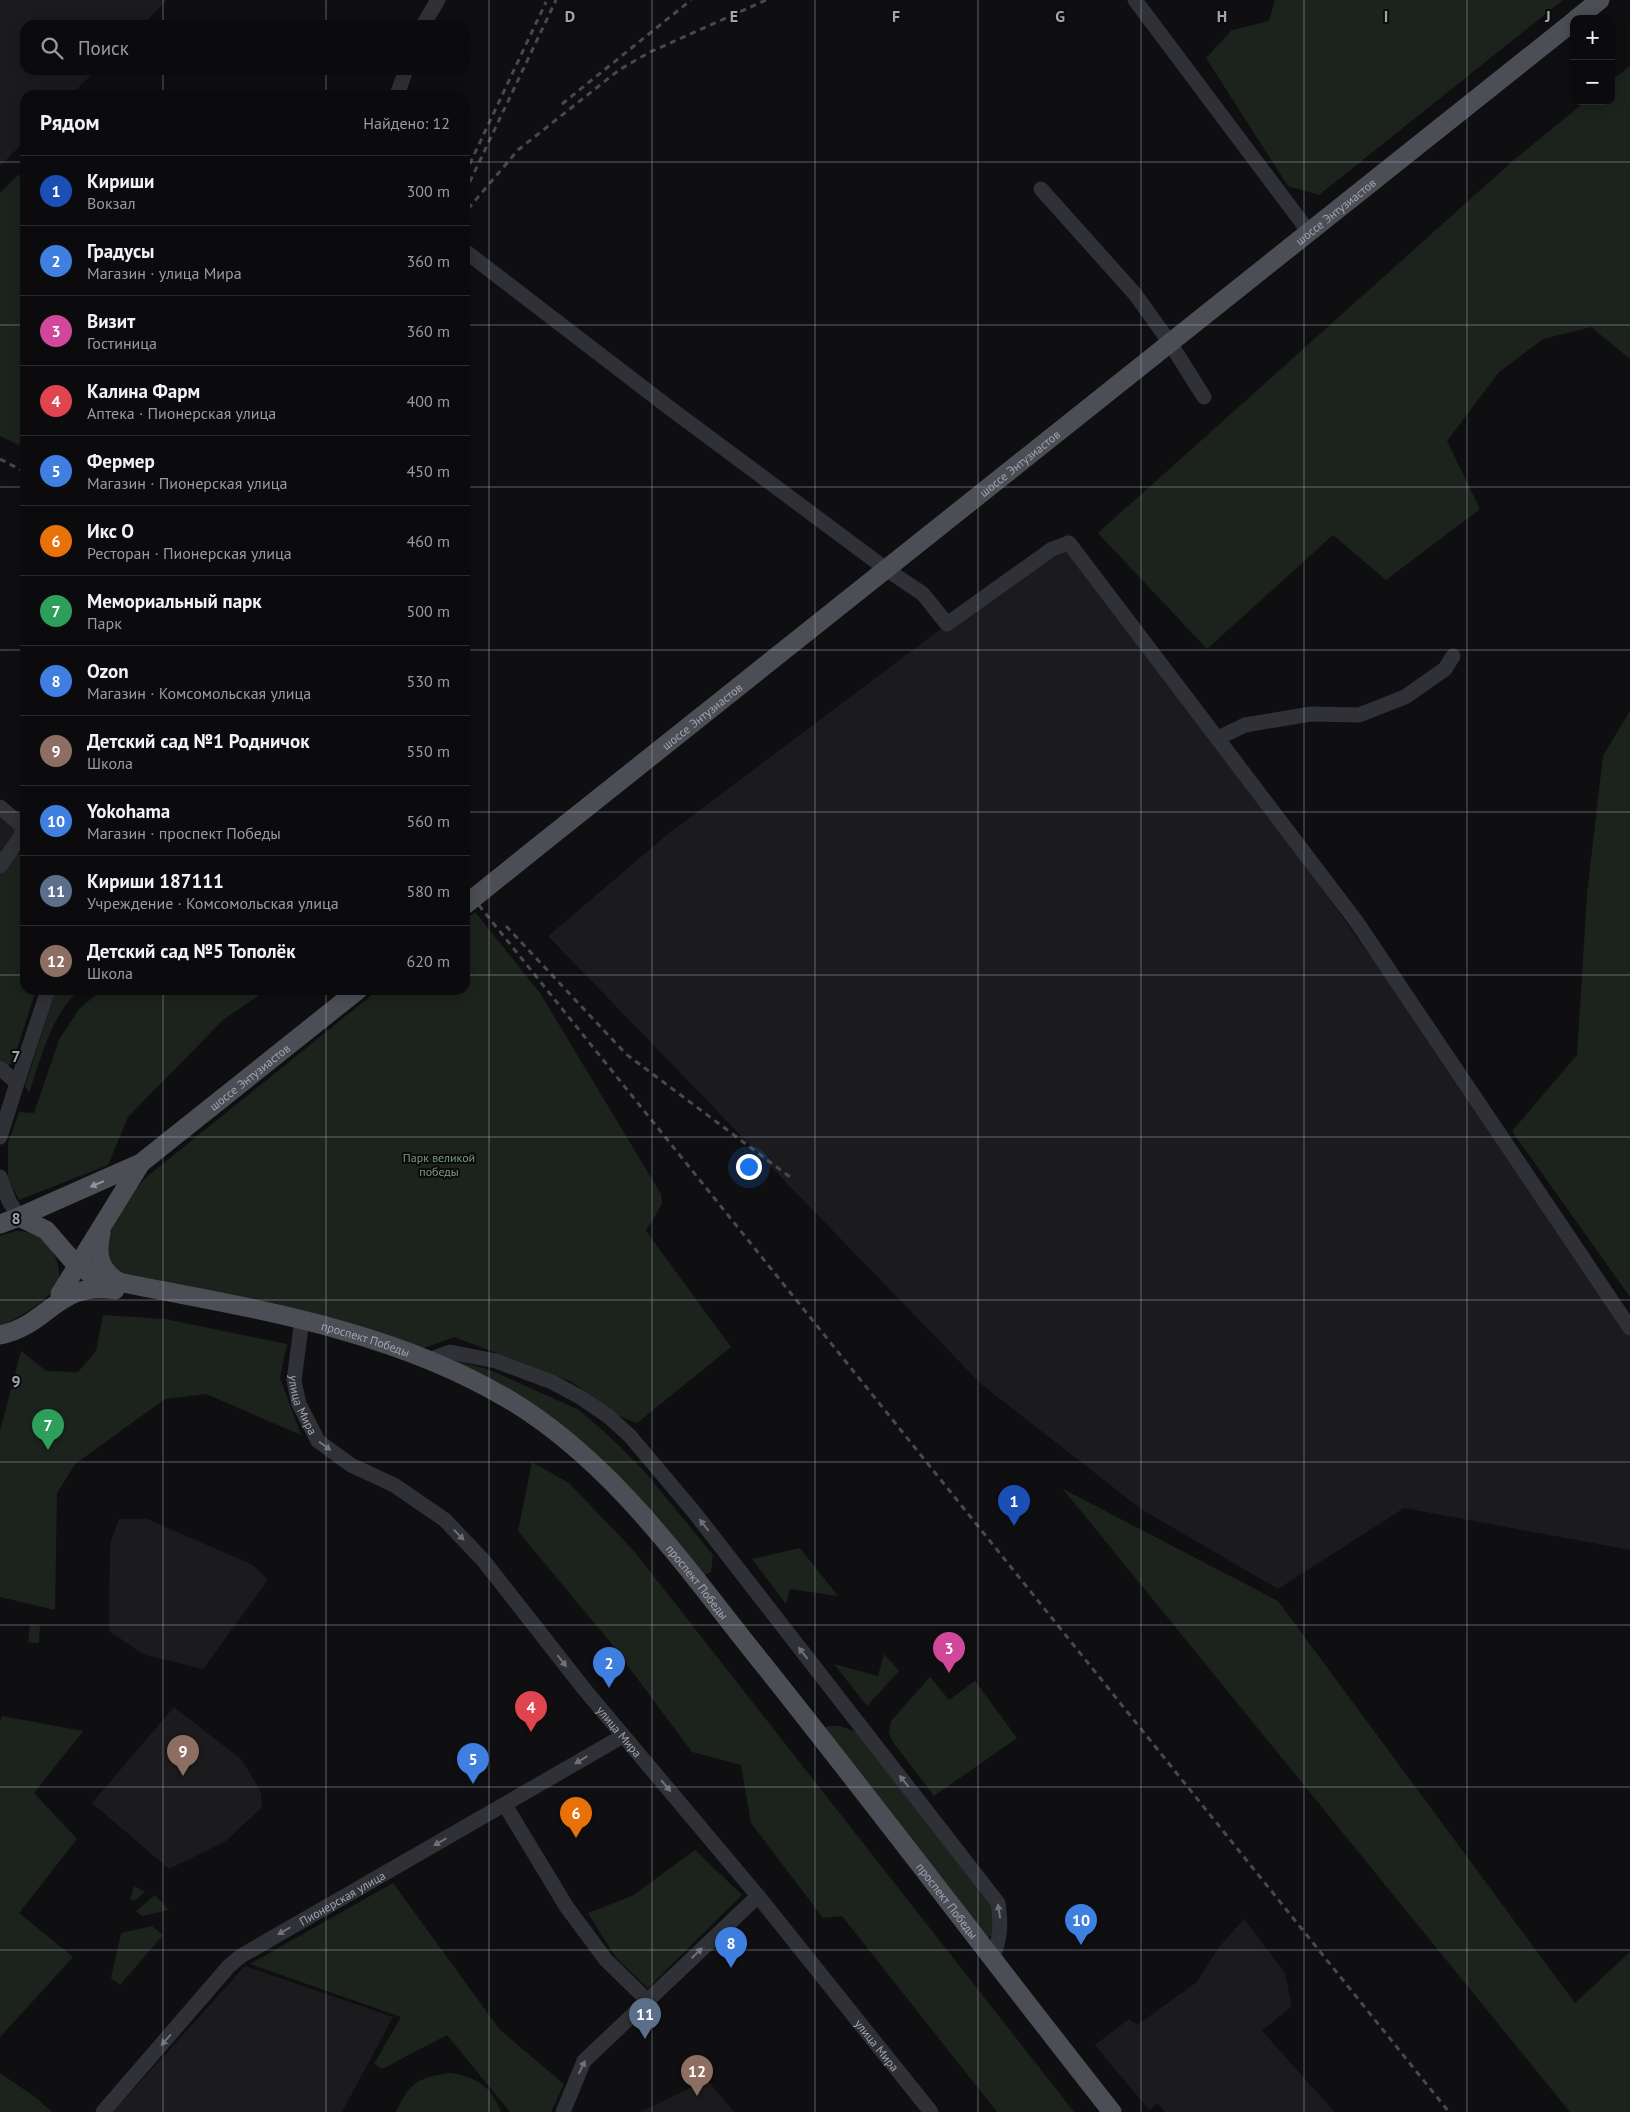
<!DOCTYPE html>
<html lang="ru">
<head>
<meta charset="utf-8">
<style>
	body { margin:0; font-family:"PT Sans",sans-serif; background:#141416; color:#f1f3f6 }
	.controls { position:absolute; right:15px; top:15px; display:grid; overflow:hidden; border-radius:10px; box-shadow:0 2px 12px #0003 }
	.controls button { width:45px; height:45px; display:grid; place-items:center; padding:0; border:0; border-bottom:1px solid #2b2b2e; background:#0b0b0d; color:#f1f3f6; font:25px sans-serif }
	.you { position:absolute; left:748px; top:1166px; width:18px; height:18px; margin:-12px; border:4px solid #fff; border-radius:50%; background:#1a73e8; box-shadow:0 0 0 8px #1a73e833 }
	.badge { display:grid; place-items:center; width:32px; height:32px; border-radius:50%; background:#f3b226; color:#fff; font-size:16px; font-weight:700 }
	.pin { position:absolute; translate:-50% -41px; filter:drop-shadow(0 1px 2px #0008) }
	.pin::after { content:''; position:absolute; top:26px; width:18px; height:15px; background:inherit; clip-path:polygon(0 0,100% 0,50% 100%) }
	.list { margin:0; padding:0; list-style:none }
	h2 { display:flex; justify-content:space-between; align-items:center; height:65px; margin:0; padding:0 20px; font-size:21px }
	h2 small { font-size:16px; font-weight:400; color:#9a9b9d }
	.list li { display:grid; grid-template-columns:32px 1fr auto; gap:15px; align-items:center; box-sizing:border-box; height:70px; padding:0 20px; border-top:1px solid #2b2b2e }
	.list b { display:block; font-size:19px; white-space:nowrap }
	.list p { margin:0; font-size:16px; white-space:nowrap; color:#9a9b9d }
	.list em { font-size:16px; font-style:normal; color:#9a9b9d }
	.icon { flex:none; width:28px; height:28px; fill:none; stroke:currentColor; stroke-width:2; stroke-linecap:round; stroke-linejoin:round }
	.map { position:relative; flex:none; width:1630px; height:2112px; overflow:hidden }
	.search { position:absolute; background:#0b0b0d; box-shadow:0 2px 12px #0003; left:20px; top:20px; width:450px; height:55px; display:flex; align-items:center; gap:12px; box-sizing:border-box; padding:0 18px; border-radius:15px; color:#9a9b9d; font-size:19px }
	.panel { position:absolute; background:#0b0b0d; box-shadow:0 2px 12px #0003; left:20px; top:90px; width:450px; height:905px; border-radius:15px }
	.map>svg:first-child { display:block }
	.built { fill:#1b1b1e }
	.green { fill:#1c231d }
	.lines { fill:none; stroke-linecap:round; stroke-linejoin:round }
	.minor { stroke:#303136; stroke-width:15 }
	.major { stroke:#4c4e55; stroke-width:19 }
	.rail { stroke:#47494f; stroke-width:3; stroke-dasharray:6 5; stroke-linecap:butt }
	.major-bridge { stroke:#4c4e55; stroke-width:19 }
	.oneway { fill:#8f949f }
	.oneway2 { fill:#6e717a }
	.grid { fill:none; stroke:#a0a5b2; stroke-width:1; stroke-opacity:0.55 }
	.labels { text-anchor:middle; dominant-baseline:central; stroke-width:4; stroke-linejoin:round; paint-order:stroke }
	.street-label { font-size:12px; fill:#a0a5b2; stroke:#0b0a0c }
	.park-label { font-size:12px; fill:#779e7a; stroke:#0b0a0c }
	.grid-label { font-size:16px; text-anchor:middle; font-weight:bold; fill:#a0a5b2; stroke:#0b0a0c; stroke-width:4; stroke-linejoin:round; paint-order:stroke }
</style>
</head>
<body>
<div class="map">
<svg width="1630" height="2112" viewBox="0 0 1630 2112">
	<rect width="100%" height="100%" fill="#0f0f11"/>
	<!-- built -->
	<g class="built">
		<path d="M0 0H167L142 25H25V70H96L71 95H25V141L0 166Z"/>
		<path d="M1068 533 1630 1320V1550L1404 1508 1278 1589 1141 1509 981 1384 548 936 668 834Z"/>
		<path d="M0 813 15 824 17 835 0 861Z"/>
		<path d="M119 1519H147L253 1565 268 1580 203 1669 145 1655 109 1631 110 1544Z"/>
		<path d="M174 1707 242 1760 261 1792 262 1807 226 1841 169 1869 92 1803Z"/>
		<path d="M1244 1919 1285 1973 1292 2006 1262 2031 1335 2112H1165L1158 2103 1149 2110 1095 2045 1129 2019 1137 2025 1197 1982 1219 1947Z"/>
		<path d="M245 1966 393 2017 342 2112H113Z"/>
		<path d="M707 2080 734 2112H640Z"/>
	</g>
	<!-- green -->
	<g class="green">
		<path d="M1275 0H1563L1319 195 1288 186 1206 58 1232 30 1269 21Z"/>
		<path d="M1630 66V359L1591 327 1543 339 1499 372 1447 441 1480 509 1386 580 1333 535 1207 649 1098 533 1515 159 1586 101H1611V81Z"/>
		<path d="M25 173V448L0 436V193L18 175Z"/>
		<path d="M1630 711V1297L1512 1131 1577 1055 1587 894 1603 756Z"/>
		<path d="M25 851V990H36L12 1064 8 1065 0 1060V875L16 855Z"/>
		<path d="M475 912 540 993 661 1194 662 1204 646 1231 731 1347 637 1423 619 1416 572 1382 454 1337 424 1348H411L122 1278C119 1273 112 1268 109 1263 97 1237 129 1198 144 1179L378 990H465V920Z"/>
		<path d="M56 990H79C51 1015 41 1058 29 1093L25 1086Z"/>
		<path d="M102 990H267L224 1019 128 1117 108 1165 19 1200 8 1178V1143L19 1112 34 1113 59 1040 79 1009Z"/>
		<path d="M16 1231C23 1231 31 1232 38 1236 52 1243 63 1268 58 1283 53 1297 14 1322 0 1326V1236Z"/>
		<path d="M103 1315 165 1319 287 1344 280 1378 301 1435 206 1394 165 1399 75 1464 57 1493 55 1610 0 1597V1431L21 1351 46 1371 78 1372 96 1351Z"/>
		<path d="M453 1360 490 1370 579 1410 609 1436 645 1472 713 1555 711 1572 697 1579 614 1479 450 1364Z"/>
		<path d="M532 1462 569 1483 634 1551 1074 2112H997L842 1916 823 1918 751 1823 741 1765 692 1752 610 1642 518 1531Z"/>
		<path d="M1063 1489 1278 1601 1575 2003 1630 1952V2112H1570Z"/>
		<path d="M800 1548 838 1596 790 1589 786 1604 752 1559Z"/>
		<path d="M30 1625 40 1626 39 1643 28 1642Z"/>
		<path d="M884 1654 899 1671 867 1706 834 1664 878 1676Z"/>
		<path d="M930 1677 949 1700 975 1681 1017 1738 934 1796 893 1742 889 1733 891 1721Z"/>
		<path d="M2 1716 83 1731 34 1793 77 1839 19 1913 73 1957 0 2037V1721Z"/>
		<path d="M827 1726H840L857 1732 994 1910 992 1935 984 1940 820 1732Z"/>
		<path d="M695 1850 742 1895 648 1988 616 1958 588 1913 632 1896Z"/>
		<path d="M393 1883 500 2030 564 2084 551 2112H510L447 2035 382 2069 374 2064 401 2017 250 1964Z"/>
		<path d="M134 1886 145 1892 134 1901 130 1899Z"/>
		<path d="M155 1895 169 1910 142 1916 136 1911Z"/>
		<path d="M152 1926 163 1935 120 1985 111 1978 121 1933Z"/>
		<path d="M0 2073 35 2097 52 2112H0Z"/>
		<path d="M451 2073C478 2078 491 2086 501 2112H396C409 2082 420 2077 451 2073Z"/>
	</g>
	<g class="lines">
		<!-- minor -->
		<g class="minor">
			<path d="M1135 0 1309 232"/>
			<path d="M423 25 438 0"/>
			<path d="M397 95 406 70"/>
			<path d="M1041 189 1135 294 1170 343 1204 397"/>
			<path d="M465 251 667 406 886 569 923 594 947 624 1052 549 1069 543 1356 921 1630 1328"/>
			<path d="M1218 738 1245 725 1311 714 1359 715 1405 697 1445 669 1453 656"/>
			<path d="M0 807 22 826V835L0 866"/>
			<path d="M0 1068 17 1083 0 1137"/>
			<path d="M17 1083 48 990"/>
			<path d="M0 1177 9 1201 19 1217"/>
			<path id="s1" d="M302 1319 294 1381 299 1404 318 1441 351 1465 394 1485 445 1520 483 1560 585 1690 758 1896 931 2112"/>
			<path d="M432 1362 434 1358 450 1352 496 1361 552 1382 580 1397 608 1416 630 1436 694 1512 998 1903C1001 1924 1001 1938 992 1958"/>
			<path d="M505 1805 566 1906 606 1960 648 2001"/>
			<path id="s2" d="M103 2112 229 1966 241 1956 623 1736"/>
			<path d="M563 2112 584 2061 758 1896"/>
		</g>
		<!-- major -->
		<g class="major">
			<path d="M1576 19 1600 0"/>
			<path id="s3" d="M536 848 1574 21"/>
			<path id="s4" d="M19 1217 141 1163 358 990"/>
			<path id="s5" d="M0 1224 19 1217 46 1230 72 1260 89 1273 103 1279C241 1307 385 1326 508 1399 617 1464 689 1573 767 1669 884 1816 996 1965 1112 2112"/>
			<path d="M101 1233C96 1254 99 1270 119 1282"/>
			<path d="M60 1294 141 1163"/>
			<path d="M0 1335C48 1326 58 1280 115 1290"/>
		</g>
		<!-- rail -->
		<g class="rail">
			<path d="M562 104 691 0"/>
			<path d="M465 174 546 2"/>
			<path d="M465 192 556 0"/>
			<path d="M468 209 518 150 619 70 650 52 766 0"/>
			<path d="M0 459 25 472"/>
			<path d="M465 888 1449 2112"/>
			<path d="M506 926 626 1054 790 1177"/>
		</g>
		<!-- major-bridge -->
		<path class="major-bridge" d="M465 905 536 848"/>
	</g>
	<!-- one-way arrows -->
	<defs><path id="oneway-solid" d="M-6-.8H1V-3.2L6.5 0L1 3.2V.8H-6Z" transform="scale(1.25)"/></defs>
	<use class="oneway" href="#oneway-solid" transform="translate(97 1184) rotate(157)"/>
	<g class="oneway2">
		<use href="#oneway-solid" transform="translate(325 1446) rotate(36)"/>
		<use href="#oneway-solid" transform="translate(704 1525) rotate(-128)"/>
		<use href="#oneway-solid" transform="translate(459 1535) rotate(46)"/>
		<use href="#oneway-solid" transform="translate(803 1653) rotate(-128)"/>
		<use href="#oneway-solid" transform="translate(562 1661) rotate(52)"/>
		<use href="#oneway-solid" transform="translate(581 1760) rotate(149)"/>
		<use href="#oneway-solid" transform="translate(904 1781) rotate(-129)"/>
		<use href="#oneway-solid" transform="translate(666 1786) rotate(50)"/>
		<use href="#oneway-solid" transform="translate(440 1842) rotate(150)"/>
		<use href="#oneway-solid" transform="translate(999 1911) rotate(-99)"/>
		<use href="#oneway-solid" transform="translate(284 1931) rotate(150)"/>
		<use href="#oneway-solid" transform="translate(697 1953) rotate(-44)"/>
		<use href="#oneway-solid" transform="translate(166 2040) rotate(131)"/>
		<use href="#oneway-solid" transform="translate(582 2067) rotate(-64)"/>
	</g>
	<!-- grid -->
	<path class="grid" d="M163 0V25M326 0V25M489 0V2112M652 0V2112M815 0V2112M978 0V2112M1141 0V2112M1304 0V2112M1467 0V2112M163 70V95M326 70V95M0 162H25M465 162H1630M0 325H25M465 325H1630M0 487H25M465 487H1630M0 650H25M465 650H1630M0 812H25M465 812H1630M0 975H25M465 975H1630M163 990V2112M326 990V2112M0 1137H1630M0 1300H1630M0 1462H1630M0 1625H1630M0 1787H1630M0 1950H1630"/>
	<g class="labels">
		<!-- street labels -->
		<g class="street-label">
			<text stroke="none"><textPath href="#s3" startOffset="1022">шоссе Энтузиастов</textPath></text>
			<text stroke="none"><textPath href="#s3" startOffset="618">шоссе Энтузиастов</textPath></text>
			<text stroke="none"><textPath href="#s3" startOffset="212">шоссе Энтузиастов</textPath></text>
			<text stroke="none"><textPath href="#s4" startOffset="272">шоссе Энтузиастов</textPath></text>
			<text stroke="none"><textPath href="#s5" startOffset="396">проспект Победы</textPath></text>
			<text stroke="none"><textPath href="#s1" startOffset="88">улица Мира</textPath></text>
			<text stroke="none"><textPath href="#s5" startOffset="816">проспект Победы</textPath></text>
			<text stroke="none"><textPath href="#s1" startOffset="552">улица Мира</textPath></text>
			<text stroke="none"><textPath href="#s2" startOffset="325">Пионерская улица</textPath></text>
			<text stroke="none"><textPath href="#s5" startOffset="1221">проспект Победы</textPath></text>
			<text stroke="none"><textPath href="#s1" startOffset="958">улица Мира</textPath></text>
		</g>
		<!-- park labels -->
		<g class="park-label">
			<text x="439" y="1157">Парк великой<tspan x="439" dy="14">победы</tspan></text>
		</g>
	</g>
	<g class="grid-label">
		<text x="570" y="22">D</text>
		<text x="734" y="22">E</text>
		<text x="896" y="22">F</text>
		<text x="1060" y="22">G</text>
		<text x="1222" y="22">H</text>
		<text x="1386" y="22">I</text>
		<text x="1548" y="22">J</text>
		<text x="16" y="1062">7</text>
		<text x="16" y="1224">8</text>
		<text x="16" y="1387">9</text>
	</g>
</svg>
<div class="controls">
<button>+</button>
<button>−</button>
</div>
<div class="you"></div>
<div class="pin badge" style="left:1014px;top:1526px;background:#1a4fb4">1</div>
<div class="pin badge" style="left:609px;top:1688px;background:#3f7fe0">2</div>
<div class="pin badge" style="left:949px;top:1673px;background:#d1479c">3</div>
<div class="pin badge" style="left:531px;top:1732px;background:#e0444e">4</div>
<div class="pin badge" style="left:473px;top:1784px;background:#3f7fe0">5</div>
<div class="pin badge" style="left:576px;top:1838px;background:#e8710a">6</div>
<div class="pin badge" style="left:48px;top:1450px;background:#2e9e5b">7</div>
<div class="pin badge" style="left:731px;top:1968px;background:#3f7fe0">8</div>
<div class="pin badge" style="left:183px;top:1776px;background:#8d6e63">9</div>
<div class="pin badge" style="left:1081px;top:1945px;background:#3f7fe0">10</div>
<div class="pin badge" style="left:645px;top:2039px;background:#5c6f8a">11</div>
<div class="pin badge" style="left:697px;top:2096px;background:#8d6e63">12</div>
<div class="search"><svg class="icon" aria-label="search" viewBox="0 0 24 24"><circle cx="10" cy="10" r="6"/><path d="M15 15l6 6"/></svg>Поиск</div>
<section class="panel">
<h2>Рядом<small>Найдено: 12</small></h2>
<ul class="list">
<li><span class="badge" style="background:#1a4fb4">1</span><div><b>Кириши</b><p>Вокзал</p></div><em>300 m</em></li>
<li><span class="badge" style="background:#3f7fe0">2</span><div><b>Градусы</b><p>Магазин · улица Мира</p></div><em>360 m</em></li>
<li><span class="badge" style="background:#d1479c">3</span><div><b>Визит</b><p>Гостиница</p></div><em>360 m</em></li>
<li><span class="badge" style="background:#e0444e">4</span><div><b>Калина Фарм</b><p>Аптека · Пионерская улица</p></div><em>400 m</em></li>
<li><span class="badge" style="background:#3f7fe0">5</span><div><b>Фермер</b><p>Магазин · Пионерская улица</p></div><em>450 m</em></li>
<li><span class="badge" style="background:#e8710a">6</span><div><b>Икс О</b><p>Ресторан · Пионерская улица</p></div><em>460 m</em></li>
<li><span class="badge" style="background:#2e9e5b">7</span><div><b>Мемориальный парк</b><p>Парк</p></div><em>500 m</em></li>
<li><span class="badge" style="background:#3f7fe0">8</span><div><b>Ozon</b><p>Магазин · Комсомольская улица</p></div><em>530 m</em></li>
<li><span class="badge" style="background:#8d6e63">9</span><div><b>Детский сад №1 Родничок</b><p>Школа</p></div><em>550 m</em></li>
<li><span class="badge" style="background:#3f7fe0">10</span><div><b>Yokohama</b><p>Магазин · проспект Победы</p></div><em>560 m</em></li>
<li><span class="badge" style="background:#5c6f8a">11</span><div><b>Кириши 187111</b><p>Учреждение · Комсомольская улица</p></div><em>580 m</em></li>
<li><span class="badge" style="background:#8d6e63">12</span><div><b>Детский сад №5 Тополёк</b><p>Школа</p></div><em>620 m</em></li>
</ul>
</section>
</div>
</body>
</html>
